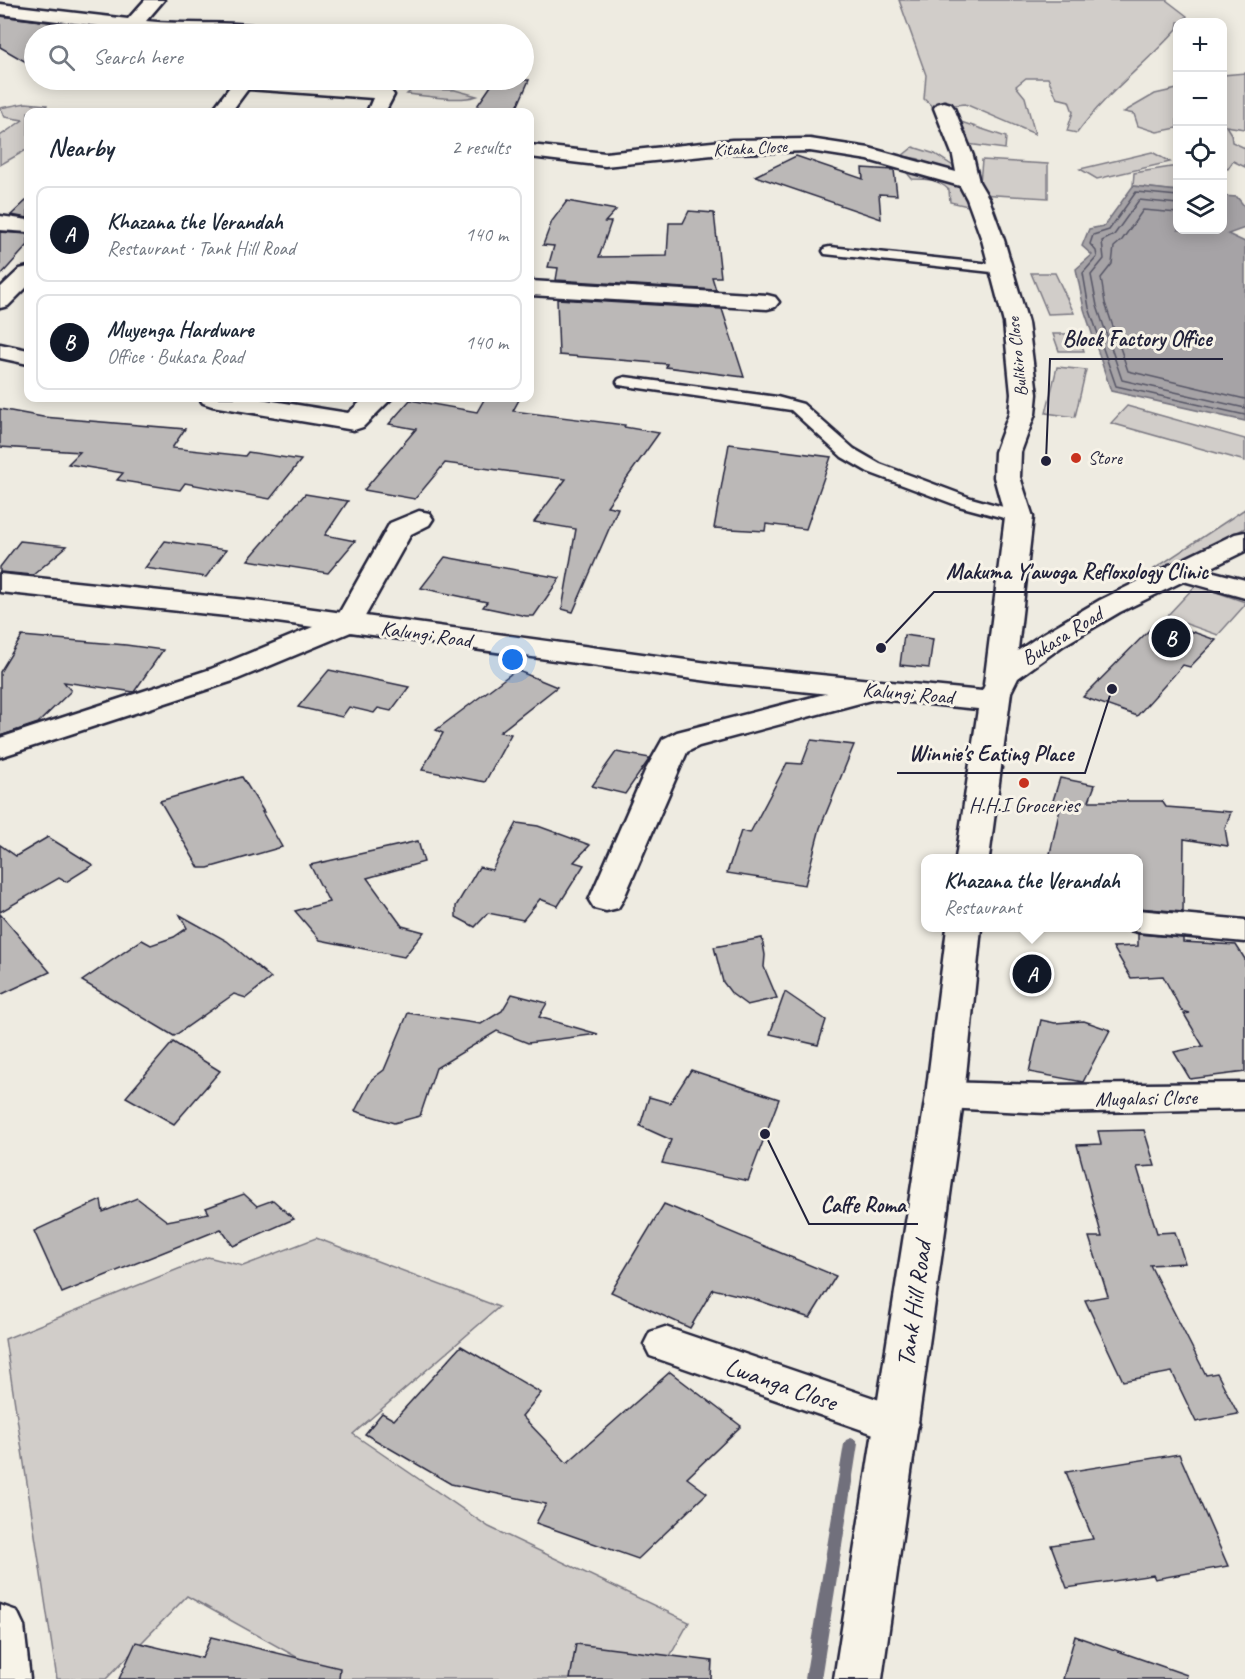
<!DOCTYPE html>
<html lang="en">
<head>
<meta charset="utf-8">
<style>
	body { margin:0; font-family:Caveat,sans-serif; background:#f2f2f3; color:#1f2937 }
	.controls { position:absolute; right:18px; top:18px; display:grid; overflow:hidden; border-radius:12px; box-shadow:0 3px 15px #0003 }
	.controls button { width:54px; height:54px; display:grid; place-items:center; padding:0; border:0; border-bottom:2px solid #e0e1e3; background:#fff; color:#1f2937; font:30px sans-serif }
	.you { position:absolute; left:513px; top:660px; width:21px; height:21px; margin:-15px; border:4px solid #fff; border-radius:50%; background:#1a73e8; box-shadow:0 0 0 9px #1a73e833 }
	.badge { display:grid; place-items:center; width:39px; height:39px; border-radius:50%; background:#111827; color:#fff; font-size:20px; font-weight:700 }
	.pin { position:absolute; translate:-50% -50%; border:3px solid #fff; box-shadow:0 2px 6px #0006 }
	.popup { position:absolute; left:921px; top:854px; width:222px; height:78px; box-sizing:border-box; display:grid; place-content:center; border-radius:12px; background:#fff; filter:drop-shadow(0 2px 4px #0005); font-size:20px; white-space:nowrap; color:#747a83 }
	.popup b { font-size:22px; color:#1f2937 }
	.popup::after { content:''; position:absolute; left:50%; top:100%; margin-left:-12px; border:12px solid transparent; border-top-color:#fff }
	.list { margin:0; padding:0; list-style:none }
	h2 { display:flex; justify-content:space-between; align-items:center; height:78px; margin:0; padding:0 24px; font-size:26px }
	h2 small { font-size:20px; font-weight:400; color:#747a83 }
	.list li { display:grid; grid-template-columns:39px 1fr auto; gap:18px; align-items:center; box-sizing:border-box; height:96px; margin:0 12px 12px; padding:0 12px; border:2px solid #e0e1e3; border-radius:12px }
	.list b { display:block; font-size:22px; white-space:nowrap }
	.list p { margin:0; font-size:20px; white-space:nowrap; color:#747a83 }
	.list em { font-size:20px; font-style:normal; color:#747a83 }
	.icon { flex:none; width:33px; height:33px; fill:none; stroke:currentColor; stroke-width:2; stroke-linecap:round; stroke-linejoin:round }
	.map { position:relative; flex:none; width:1245px; height:1679px; overflow:hidden }
	.search { position:absolute; background:#fff; box-shadow:0 3px 15px #0003; left:24px; top:24px; width:510px; height:66px; display:flex; align-items:center; gap:15px; box-sizing:border-box; padding:0 21px; border-radius:33px; color:#747a83; font-size:22px }
	.panel { position:absolute; background:#fff; box-shadow:0 3px 15px #0003; left:24px; top:108px; width:510px; height:294px; border-radius:12px }
	.map>svg:first-child { display:block }
	.green { fill:#d1cdc9; stroke:#7a7882; stroke-width:1.5 }
	.water { fill:#a6a3a6; stroke:#716f7b; stroke-width:1.5 }
	.lines { fill:none; stroke-linecap:round; stroke-linejoin:round }
	.shore { stroke:#575666; stroke-width:1.5 }
	.stream { fill:#716f7b; fill-rule:evenodd }
	.building { fill:#bbb8b7; stroke:#22223b; stroke-width:1.5 }
	.lane-casing { stroke:#22223b; stroke-width:5 }
	.street-casing { stroke:#22223b; stroke-width:5 }
	.secondary-casing { stroke:#22223b; stroke-width:5 }
	.lane { fill:#f7f3e8; fill-rule:evenodd }
	.street { fill:#f7f3e8; fill-rule:evenodd }
	.secondary { fill:#f7f3e8; fill-rule:evenodd }
	.poi-dot { fill:#c8321e; stroke:#f7f3e8; stroke-width:2 }
	.labels { text-anchor:middle; dominant-baseline:central; stroke-width:6; stroke-linejoin:round; paint-order:stroke }
	.far-street-label { font-size:18px; fill:#22223b; stroke:#f7f3e8 }
	.far-poi-label { font-size:18px; fill:#22223b; stroke:#f7f3e8; text-anchor:start }
	.street-label { font-size:21px; fill:#22223b; stroke:#f7f3e8 }
	.poi-label { font-size:21px; fill:#22223b; stroke:#f7f3e8 }
	.near-street-label { font-size:26px; fill:#22223b; stroke:#f7f3e8 }
	.leader { fill:none; stroke:#22223b; stroke-width:2 }
	.callout-dot { fill:#22223b; stroke:#f7f3e8; stroke-width:2 }
	.callout-label { font-size:22px; text-anchor:middle; font-weight:bold; fill:#22223b; stroke:#f7f3e8; stroke-width:6; stroke-linejoin:round; paint-order:stroke }
</style>
</head>
<body>
<div class="map">
<svg width="1245" height="1679" viewBox="0 0 1245 1679">
	<rect width="100%" height="100%" fill="#eeebe1"/>
	<filter id="ink" filterUnits="userSpaceOnUse"><feTurbulence type="fractalNoise" baseFrequency=".0167" numOctaves="2"/><feDisplacementMap in="SourceGraphic" scale="12" xChannelSelector="R" yChannelSelector="G"/><feConvolveMatrix kernelMatrix="1 2 1 2 8 2 1 2 1" color-interpolation-filters="sRGB"/></filter>
	<g filter="url(#ink)">
		<!-- green -->
		<g class="green">
			<path d="M899 0H1166L1187 16 1182 22H1178L1177 29C1145 65 1106 93 1077 133L1067 131 1073 112 1069 101 1057 98 1048 78H1026L1016 86 1025 97 1035 134 965 104 933 107 924 99 926 75Z"/>
			<path d="M1245 73V129L1226 126 1231 134 1232 142 1245 148V167L1233 161 1228 169 1223 168V75Z"/>
			<path d="M413 89 455 90 477 96C458 102 427 96 407 94Z"/>
			<path d="M1177 89V128L1157 132 1138 126 1134 114 1124 112 1155 94Z"/>
			<path d="M26 103 47 105 45 112H28V149L0 165V136L23 120 5 117 0 108Z"/>
			<path d="M961 122 1006 137 1005 149 967 144 955 124Z"/>
			<path d="M913 147 935 154 956 168 951 171 922 166 919 159 902 156Z"/>
			<path d="M1152 152 1170 162 1097 179 1080 169Z"/>
			<path d="M982 160 1048 164V198L979 194Z"/>
			<path d="M1171 167H1177V191L1133 186 1134 173Z"/>
			<path d="M903 168 961 174 972 207 950 202 949 190C938 179 927 179 912 179Z"/>
			<path d="M1031 273H1055L1074 313 1048 314Z"/>
			<path d="M1053 334H1078L1084 351H1059Z"/>
			<path d="M1057 367 1086 370 1075 417 1046 413Z"/>
			<path d="M1127 406 1245 439V461L1111 423Z"/>
			<path d="M1245 509V528L1166 573 1154 569Z"/>
			<path d="M1196 585 1245 602V605L1218 635 1166 617Z"/>
			<path d="M316 1238 499 1307 353 1434 489 1527 689 1622 670 1656 570 1679H336L187 1596 106 1679H57L5 1339 208 1257 243 1266Z"/>
		</g>
		<!-- water -->
		<path class="water" d="M1133 186 1177 191 1178 230H1222L1223 196 1237 197 1245 207V228L1228 234 1245 242V421L1111 391 1084 309 1076 269 1092 255 1082 246 1089 229 1104 226Z"/>
		<g class="lines">
			<!-- shore -->
			<g class="shore">
				<path d="M1178 196 1136 192 1109 230 1093 235 1090 244 1096 251 1097 257 1083 273 1089 308 1116 386 1245 415"/>
				<path d="M1178 204 1139 200 1114 235 1102 241 1104 259 1091 275 1097 306 1122 380 1245 408"/>
				<path d="M1178 213 1143 210 1122 240 1114 247 1112 264 1101 278 1105 303 1128 371 1245 399"/>
			</g>
			<!-- stream -->
			<path class="stream" d="M851 1438 856 1440 858 1444 821 1679H805L844 1444 846 1440Z"/>
		</g>
		<!-- building -->
		<g class="building">
			<path d="M0 16 89 27 79 34H34L33 66 0 47Z"/>
			<path d="M495 80H529L515 112H473Z"/>
			<path d="M796 156 863 179 862 168 894 170 897 195 879 194 881 219 755 176Z"/>
			<path d="M28 199V218L11 215Z"/>
			<path d="M567 201 616 210 605 222H611L599 257 667 256 669 223H683L689 211 714 213 721 277H712L716 290 556 280 558 268 548 267 554 246 543 245 552 221Z"/>
			<path d="M0 232 28 234V245L0 276Z"/>
			<path d="M557 299 722 309 744 377 666 367 667 364 559 355Z"/>
			<path d="M485 398H520L513 411 625 425 624 427 659 433 607 506 618 508 573 612 562 609 576 529 534 522 566 479 445 463 415 499 364 490 416 429 389 424 410 400 477 412Z"/>
			<path d="M0 409 43 417 185 429 172 448 245 456 248 452 301 460 270 499 185 483 180 490 117 480 123 473 68 464 80 452 0 447Z"/>
			<path d="M729 444 831 457 806 529 766 524 765 531 714 528Z"/>
			<path d="M305 494 348 501 325 535 355 541 328 573 248 560Z"/>
			<path d="M20 541 67 546 33 575 0 572V567Z"/>
			<path d="M165 541 226 550 206 577 145 568Z"/>
			<path d="M445 557 560 578 534 616H526L483 607 487 602 421 588Z"/>
			<path d="M1159 620 1216 640 1190 667 1183 665 1137 716 1083 697Z"/>
			<path d="M904 635 933 639 929 668 900 665Z"/>
			<path d="M22 636 126 645 163 650 134 692 64 682 71 691 38 723 0 736V672Z"/>
			<path d="M329 670 409 687 391 711 378 708 374 713 349 707 342 717 298 707Z"/>
			<path d="M516 670 557 687 500 732 511 734 485 782 422 770 443 733 436 730Z"/>
			<path d="M811 740 854 745 820 828 805 885 727 873 741 831 750 833 787 763 802 764Z"/>
			<path d="M616 752 650 758 625 794 592 786Z"/>
			<path d="M242 777 264 812H262L282 847 208 868H199L160 801Z"/>
			<path d="M1060 778 1095 785 1089 801H1162L1166 807 1231 812 1225 828 1228 846 1184 839 1183 912 1138 908V858H1049L1060 809 1051 807Z"/>
			<path d="M517 823 538 826 590 845 574 862 584 865 558 906 540 899 523 920 488 913 475 927 456 917V906L479 867 492 870Z"/>
			<path d="M48 837 93 865 66 882 59 878 0 912V845L16 856Z"/>
			<path d="M418 841 424 862 367 878 402 926 424 932 404 957 320 940 295 911 329 902 310 865Z"/>
			<path d="M0 914 50 972 0 995Z"/>
			<path d="M180 915 227 941 271 978 246 998 234 994 174 1036 82 981 142 940 151 945 174 937 187 928Z"/>
			<path d="M1138 934 1183 938V942L1236 945 1245 959V1072L1190 1079 1174 1052 1203 1046 1184 1014 1190 1013 1182 1011 1163 976 1131 978 1113 947 1138 946Z"/>
			<path d="M762 938 765 955 764 967 777 998 747 1005 732 994 723 982 714 947Z"/>
			<path d="M785 992 826 1020 818 1045 770 1034Z"/>
			<path d="M512 994 547 1003 539 1017 598 1034 528 1043 497 1031 436 1068 420 1116 394 1123 355 1111 372 1079 384 1070 408 1013 481 1024 502 1011Z"/>
			<path d="M1041 1020 1055 1023 1084 1021 1110 1030 1083 1082 1029 1072Z"/>
			<path d="M173 1042 220 1071 174 1124 126 1097Z"/>
			<path d="M691 1070 779 1099 748 1181 662 1163 671 1140 640 1126 649 1097 670 1103Z"/>
			<path d="M1144 1130 1155 1166 1137 1167 1157 1233 1175 1232 1185 1263 1150 1265 1206 1375 1217 1373 1238 1414 1196 1422 1172 1372 1123 1381 1085 1300 1108 1296 1089 1237H1102L1077 1145 1101 1144 1098 1131Z"/>
			<path d="M244 1194 257 1206 273 1200 294 1219 233 1246 221 1229 62 1293 34 1231 101 1200 103 1212 137 1198 167 1221 209 1213 206 1208Z"/>
			<path d="M664 1204 836 1276 810 1318 754 1299 713 1289 690 1328 611 1292Z"/>
			<path d="M461 1346 541 1393 522 1416 567 1463 670 1372 741 1426 687 1478 707 1493 638 1559 536 1523 546 1504 451 1484 365 1434 382 1413 394 1420Z"/>
			<path d="M1179 1454 1228 1566 1155 1579 1153 1575 1067 1588 1051 1545 1093 1539 1066 1472Z"/>
			<path d="M1075 1636 1187 1675 1186 1679H1063Z"/>
			<path d="M211 1637 340 1668 339 1679H119L136 1642 202 1658Z"/>
			<path d="M576 1644 712 1661 711 1679H570Z"/>
		</g>
		<g class="lines">
			<defs>
				<g id="lane">
					<path d="M830 247 1001 265 1008 269 1001 273 825 254 823 251 825 248Z"/>
					<path d="M625 377 777 397 803 404 854 449 880 464 971 498 1025 513 1028 517 1025 521 1019 522 959 506 868 472 842 457 791 410 619 385 617 382 619 379Z"/>
				</g>
				<g id="street">
					<path d="M145 0H164L146 21C190 26 236 19 279 30L281 34H165L0 14V4L128 19Z"/>
					<path d="M235 80H277L377 86 391 91 394 95 385 112H367L373 98 248 89 231 112H211Z"/>
					<path d="M944 102 951 104 954 108 973 156 979 182 989 199 1004 240 1028 323 1037 394 1035 414 1021 452 1020 477 1033 517 1014 684 1010 690 999 693 988 690 984 684 1005 517 994 477 995 452 1009 414 1011 394 1004 323 982 240 967 199 960 186 868 160 810 151 732 153 605 166 530 157V145L605 153 732 140 810 139 869 148 956 172 953 156 934 108 937 104Z"/>
					<path d="M0 216 28 220V232L0 230Z"/>
					<path d="M28 267V286L8 306 0 308V288L20 269Z"/>
					<path d="M530 281 767 295 775 297 779 302 775 307 767 309 530 295Z"/>
					<path d="M0 344 28 350V364L0 358Z"/>
					<path d="M199 398H254L348 413 365 398H392L363 427 354 430 212 406 203 403Z"/>
					<path d="M419 511 429 513 433 519 429 525 411 534 358 629 233 681 0 757V738L211 669 337 617 390 523Z"/>
					<path d="M1179 563 1245 580V598L1169 577 1165 571 1169 565Z"/>
					<path d="M875 681 886 684 890 690 886 696 699 746 687 752 623 900 618 908 606 911 594 908 589 900 645 771 663 739 677 732Z"/>
					<path d="M1138 910 1245 920V942L1138 932 1126 929 1138 928Z"/>
					<path d="M945 1082 1046 1085 1245 1083V1109L1046 1113 945 1108 932 1105 926 1095 932 1085Z"/>
					<path d="M665 1327 912 1411 919 1424 912 1437 897 1442 650 1356 644 1344 650 1332Z"/>
					<path d="M0 1605 17 1611 24 1626 30 1679H0Z"/>
				</g>
				<g id="secondary">
					<path d="M1245 532V551L1120 612 1064 645 1018 678 1011 692 989 858H956L978 709 730 684 255 619 0 592V574L255 601 730 666 982 691 994 667 1044 633 1100 600 1235 534Z"/>
					<path d="M947 928H981L964 1095 882 1679H834L926 1095Z"/>
				</g>
			</defs>
			<!-- lane casing -->
			<use href="#lane" class="lane-casing"/>
			<!-- street casing -->
			<use href="#street" class="street-casing"/>
			<!-- secondary casing -->
			<use href="#secondary" class="secondary-casing"/>
			<!-- lane -->
			<use href="#lane" class="lane"/>
			<!-- street -->
			<use href="#street" class="street"/>
			<!-- secondary -->
			<use href="#secondary" class="secondary"/>
		</g>
	</g>
	<!-- markers -->
	<g class="poi-dot">
		<circle cx="1076" cy="458" r="6"/>
		<circle cx="1024" cy="783" r="6"/>
	</g>
	<g class="labels">
		<!-- far-street labels -->
		<g class="far-street-label">
			<text transform="translate(750 148) rotate(-3)">Kitaka Close</text>
			<text transform="translate(1017 357) rotate(-96)">Bulikiro Close</text>
		</g>
		<!-- far-poi labels -->
		<g class="far-poi-label">
			<text x="1088" y="458">Store</text>
		</g>
		<!-- street labels -->
		<g class="street-label">
			<text transform="translate(426 634) rotate(8)">Kalungi Road</text>
			<text transform="translate(1062 636) rotate(-32)">Bukasa Road</text>
			<text transform="translate(908 693) rotate(5)">Kalungi Road</text>
			<text transform="translate(1146 1098) rotate(-1)">Mugalasi Close</text>
		</g>
		<!-- poi labels -->
		<g class="poi-label">
			<text x="1024" y="805">H.H.I Groceries</text>
		</g>
		<!-- near-street labels -->
		<g class="near-street-label">
			<text transform="translate(914 1304) rotate(-82)">Tank Hill Road</text>
			<text transform="translate(781 1384) rotate(19)">Lwanga Close</text>
		</g>
	</g>
	<!-- callouts -->
	<path class="leader" d="M1046 461L1050 359H1223M881 648L934 592H1220M1112 689L1085 773H897M765 1134L809 1224H918"/>
	<g class="callout-dot">
		<circle cx="1046" cy="461" r="6"/>
		<circle cx="881" cy="648" r="6"/>
		<circle cx="1112" cy="689" r="6"/>
		<circle cx="765" cy="1134" r="6"/>
	</g>
	<g class="callout-label">
		<text x="1137" y="346">Block Factory Office</text>
		<text x="1077" y="579">Makuma Y'awoga Refloxology Clinic</text>
		<text x="991" y="761">Winnie's Eating Place</text>
		<text x="863" y="1212">Caffe Roma</text>
	</g>
</svg>
<div class="controls">
<button>+</button>
<button>−</button>
<button><svg class="icon" aria-label="locate" viewBox="0 0 24 24"><circle cx="12" cy="12" r="6"/><path d="M12 2v4M12 18v4M2 12h4M18 12h4"/></svg></button>
<button><svg class="icon" aria-label="layers" viewBox="0 0 24 24"><path d="M12 4l9 5-9 5-9-5zM3 14l9 5 9-5"/></svg></button>
</div>
<div class="you"></div>
<div class="pin badge" style="left:1032px;top:974px">A</div>
<div class="popup"><b>Khazana the Verandah</b>Restaurant</div>
<div class="pin badge" style="left:1171px;top:638px">B</div>
<div class="search"><svg class="icon" aria-label="search" viewBox="0 0 24 24"><circle cx="10" cy="10" r="6"/><path d="M15 15l6 6"/></svg>Search here</div>
<section class="panel">
<h2>Nearby<small>2 results</small></h2>
<ul class="list">
<li><span class="badge">A</span><div><b>Khazana the Verandah</b><p>Restaurant · Tank Hill Road</p></div><em>140 m</em></li>
<li><span class="badge">B</span><div><b>Muyenga Hardware</b><p>Office · Bukasa Road</p></div><em>140 m</em></li>
</ul>
</section>
</div>
</body>
</html>
